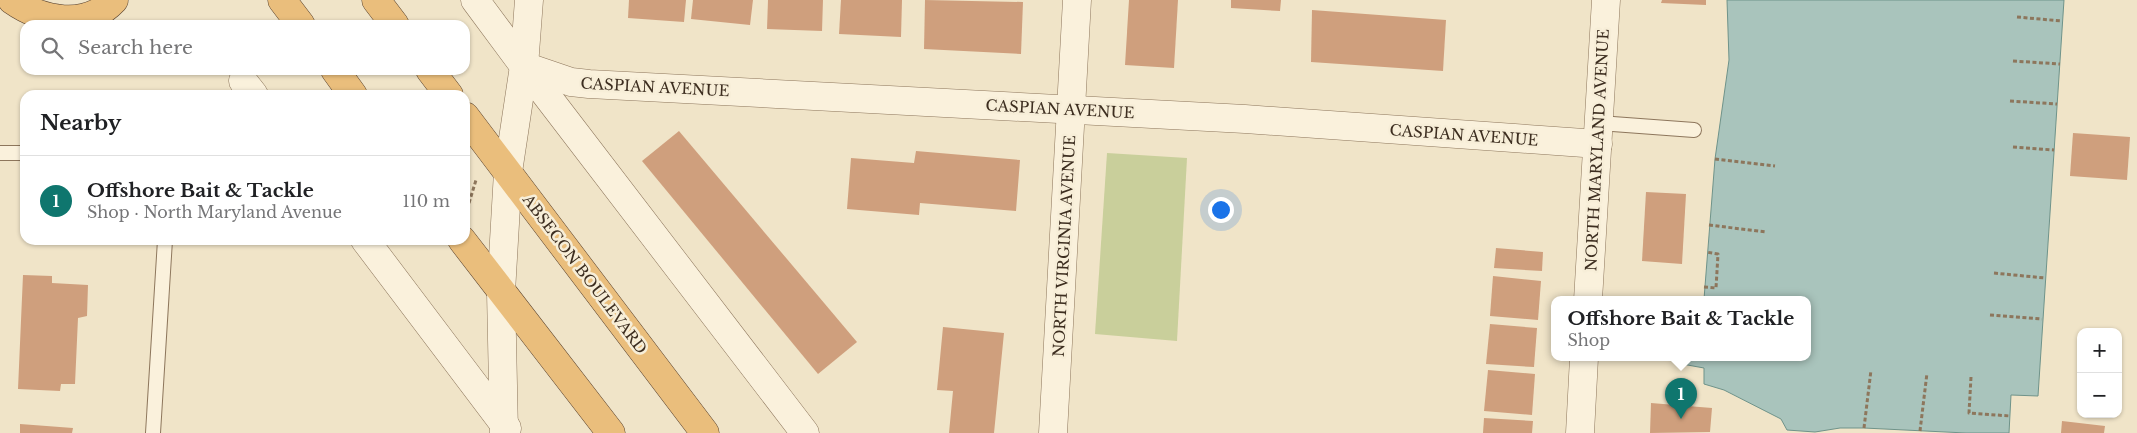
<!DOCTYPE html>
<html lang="en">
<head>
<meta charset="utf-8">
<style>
	body { margin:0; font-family:"Libre Baskerville",serif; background:#f2f2f2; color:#202124 }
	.controls { position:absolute; right:15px; bottom:15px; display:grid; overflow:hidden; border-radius:10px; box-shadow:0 1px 4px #0004 }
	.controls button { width:45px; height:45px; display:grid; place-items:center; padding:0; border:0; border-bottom:1px solid #e0e0e0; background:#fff; color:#202124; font:25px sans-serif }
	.you { position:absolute; left:1220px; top:209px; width:18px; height:18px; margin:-12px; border:4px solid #fff; border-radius:50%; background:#1a73e8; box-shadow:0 0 0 8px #1a73e833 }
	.badge { display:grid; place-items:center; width:32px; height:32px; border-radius:50%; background:#0f766e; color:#fff; font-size:16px; font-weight:700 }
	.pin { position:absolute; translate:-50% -41px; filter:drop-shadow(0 1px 2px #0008) }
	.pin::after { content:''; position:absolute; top:26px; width:18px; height:15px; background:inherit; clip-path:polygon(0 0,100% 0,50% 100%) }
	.popup { position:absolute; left:1551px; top:296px; width:260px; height:65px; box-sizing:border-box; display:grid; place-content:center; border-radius:10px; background:#fff; filter:drop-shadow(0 1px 4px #0005); font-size:16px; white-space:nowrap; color:#757577 }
	.popup b { font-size:19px; color:#202124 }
	.popup::after { content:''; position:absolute; left:50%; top:100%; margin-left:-10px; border:10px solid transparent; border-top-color:#fff }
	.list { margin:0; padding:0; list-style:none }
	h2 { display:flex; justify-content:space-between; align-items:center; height:65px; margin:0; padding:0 20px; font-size:21px }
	h2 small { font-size:16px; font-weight:400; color:#757577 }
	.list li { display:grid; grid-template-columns:32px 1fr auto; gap:15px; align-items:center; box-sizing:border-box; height:90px; padding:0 20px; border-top:1px solid #e0e0e0 }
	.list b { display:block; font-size:19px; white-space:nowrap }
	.list p { margin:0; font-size:16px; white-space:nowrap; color:#757577 }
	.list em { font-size:16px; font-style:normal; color:#757577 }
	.icon { flex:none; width:28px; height:28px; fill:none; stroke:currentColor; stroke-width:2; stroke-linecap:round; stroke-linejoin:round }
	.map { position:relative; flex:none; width:2137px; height:433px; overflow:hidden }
	.search { position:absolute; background:#fff; box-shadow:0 1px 4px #0004; left:20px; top:20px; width:450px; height:55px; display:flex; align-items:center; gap:12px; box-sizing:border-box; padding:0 18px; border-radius:15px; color:#757577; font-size:19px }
	.panel { position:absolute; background:#fff; box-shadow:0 1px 4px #0004; left:20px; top:90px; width:450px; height:155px; border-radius:15px }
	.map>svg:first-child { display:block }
	.green { fill:#c9cf9b }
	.water { fill:#a9c4bc; stroke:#6f938a }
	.building { fill:#cf9f7d }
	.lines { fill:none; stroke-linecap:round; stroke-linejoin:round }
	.service-casing { stroke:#8d765c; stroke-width:16 }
	.minor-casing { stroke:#8d765c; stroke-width:29 }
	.trunk-casing { stroke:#5b4430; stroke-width:29 }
	.path { stroke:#8d765c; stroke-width:3; stroke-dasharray:4 2.5; stroke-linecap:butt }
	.service { stroke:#faf1dc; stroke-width:14 }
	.minor { stroke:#faf1dc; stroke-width:28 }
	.trunk { stroke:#eabe7c; stroke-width:28 }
	.labels { text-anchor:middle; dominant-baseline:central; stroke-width:5; stroke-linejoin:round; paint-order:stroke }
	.street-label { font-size:15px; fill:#3d2e20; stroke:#f7eed8 }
</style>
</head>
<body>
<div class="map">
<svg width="2137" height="433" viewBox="0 0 2137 433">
	<rect width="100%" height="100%" fill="#f0e4c8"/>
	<!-- green -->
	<path class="green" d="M1107 153 1187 158 1177 341 1095 334Z"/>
	<!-- water -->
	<path class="water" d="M1727 0H2064L2038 396 2011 395 2009 433H1966L1864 428H1840L1815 432 1787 430 1781 419 1724 390 1704 384V368L1682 364V358H1807V300H1685V298L1704 299 1715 159 1729 60Z"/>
	<!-- building -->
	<g class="building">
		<path d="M629 0H686L684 22 628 18Z"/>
		<path d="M693 0H753L750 25 691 19Z"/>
		<path d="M768 0H823L822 31 767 29Z"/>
		<path d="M841 0H902L901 37 839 34Z"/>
		<path d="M925 0 1023 2 1021 54 924 49Z"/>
		<path d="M1129 0H1178L1174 68 1125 65Z"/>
		<path d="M1231 0H1281L1280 11 1231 8Z"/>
		<path d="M1662 0H1706V5L1661 3Z"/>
		<path d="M1312 10 1446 20 1443 71 1311 62Z"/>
		<path d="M679 131 857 342 818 374 642 161Z"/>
		<path d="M2073 133 2130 137 2127 180 2070 176Z"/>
		<path d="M916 151 1020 160 1016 211 920 203 919 215 847 209 851 158 914 163Z"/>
		<path d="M1646 192 1686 194 1682 264 1642 261Z"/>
		<path d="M1496 248 1543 252 1542 271 1494 268Z"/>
		<path d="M23 275 52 276V283L88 285 87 316 78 318 75 384H61L60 391 18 389Z"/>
		<path d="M1493 276 1541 281 1538 320 1490 316Z"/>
		<path d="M1490 324 1537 328 1534 367 1486 364Z"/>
		<path d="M943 327 1004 333 994 433H949L953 391 937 390Z"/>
		<path d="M1488 370 1535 374 1532 415 1484 411Z"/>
		<path d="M1651 403 1712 408 1710 432 1650 433Z"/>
		<path d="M1484 418 1533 421 1532 433H1483Z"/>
		<path d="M2062 421 2105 426 2104 433H2061Z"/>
		<path d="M20 424 73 428 72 433H20Z"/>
	</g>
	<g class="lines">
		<defs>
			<g id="service">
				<path d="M1599 123 1694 130"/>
				<path d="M0 153H25"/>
				<path d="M153 433 165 240"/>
			</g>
			<g id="minor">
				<path d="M475 0 524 66 805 433"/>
				<path d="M524 66 571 82 589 84 1245 119 1598 144"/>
				<path d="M243 81 254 95"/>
				<path d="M365 240 507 428"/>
				<path d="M1588 300 1606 0"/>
				<path d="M504 433 501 292 508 172 524 66 529 0"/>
				<path d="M1053 433 1077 0"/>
				<path d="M1580 433 1584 358"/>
			</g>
			<g id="trunk">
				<path d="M12 0C42 21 86 30 114 0"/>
				<path d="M282 0 301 25"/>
				<path d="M376 0 395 25"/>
				<path d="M335 70 353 95"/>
				<path d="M430 70 449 95"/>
				<path d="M465 116 705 433"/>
				<path d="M462 240 611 433"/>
			</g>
		</defs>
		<!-- service casing -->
		<use href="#service" class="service-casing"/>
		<!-- minor casing -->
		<use href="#minor" class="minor-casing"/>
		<!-- trunk casing -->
		<use href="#trunk" class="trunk-casing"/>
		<!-- path -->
		<g class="path">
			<path d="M2017 17 2062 21"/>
			<path d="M2013 61 2060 64"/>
			<path d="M2010 101 2057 104"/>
			<path d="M2013 147 2054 150"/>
			<path d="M1715 159 1775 166"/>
			<path d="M469 203 476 180"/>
			<path d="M1709 225 1766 232"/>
			<path d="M1994 273 2045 278"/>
			<path d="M1704 287 1716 288 1718 254 1706 252"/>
			<path d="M1990 315 2042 319"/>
			<path d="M1971 377 1969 413 2010 416"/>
			<path d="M1864 428 1871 370"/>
			<path d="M1920 431 1927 373"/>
		</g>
		<!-- service -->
		<use href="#service" class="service"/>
		<!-- minor -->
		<use href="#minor" class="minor"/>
		<!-- trunk -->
		<use href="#trunk" class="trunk"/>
	</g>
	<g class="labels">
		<!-- street labels -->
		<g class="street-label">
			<text transform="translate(655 87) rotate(3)">CASPIAN AVENUE</text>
			<text transform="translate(1060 109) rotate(3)">CASPIAN AVENUE</text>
			<text transform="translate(1464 135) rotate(4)">CASPIAN AVENUE</text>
			<text transform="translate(1597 150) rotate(-87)">NORTH MARYLAND AVENUE</text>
			<text transform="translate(1064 246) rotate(-87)">NORTH VIRGINIA AVENUE</text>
			<text transform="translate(585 274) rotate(53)">ABSECON BOULEVARD</text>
		</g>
	</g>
</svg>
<div class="controls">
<button>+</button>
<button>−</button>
</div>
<div class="you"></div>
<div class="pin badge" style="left:1681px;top:419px">1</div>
<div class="popup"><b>Offshore Bait &amp; Tackle</b>Shop</div>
<div class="search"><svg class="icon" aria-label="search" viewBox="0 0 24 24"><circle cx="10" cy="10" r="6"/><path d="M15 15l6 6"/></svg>Search here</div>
<section class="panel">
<h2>Nearby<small></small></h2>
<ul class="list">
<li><span class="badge">1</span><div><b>Offshore Bait &amp; Tackle</b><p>Shop · North Maryland Avenue</p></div><em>110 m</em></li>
</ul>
</section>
</div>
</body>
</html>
